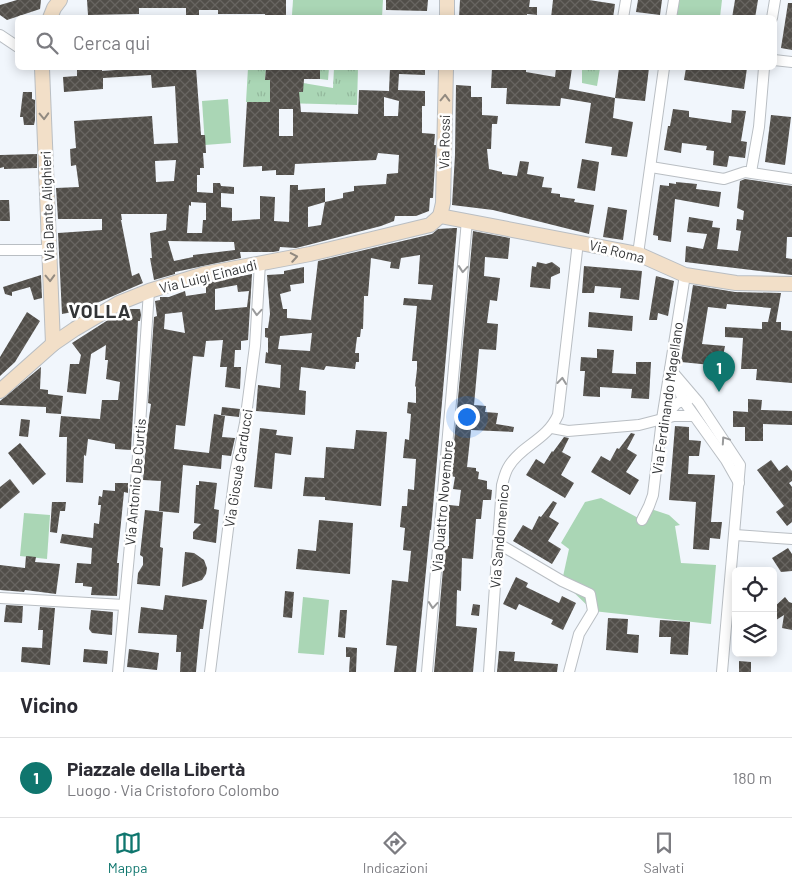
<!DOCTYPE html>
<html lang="it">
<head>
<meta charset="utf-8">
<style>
	body { margin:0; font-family:Barlow,sans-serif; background:#f7f7f7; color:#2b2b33 }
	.controls { position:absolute; right:15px; bottom:15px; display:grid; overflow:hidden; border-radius:8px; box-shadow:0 2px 12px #0003 }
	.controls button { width:45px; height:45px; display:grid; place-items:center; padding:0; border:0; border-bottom:1px solid #e1e1e2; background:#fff; color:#2b2b33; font:25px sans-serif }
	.you { position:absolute; left:466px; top:416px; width:18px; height:18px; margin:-12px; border:4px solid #fff; border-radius:50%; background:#1a73e8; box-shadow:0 0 0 8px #1a73e833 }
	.badge { display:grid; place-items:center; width:32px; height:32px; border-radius:50%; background:#0f766e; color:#fff; font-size:16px; font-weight:700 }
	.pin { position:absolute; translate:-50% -41px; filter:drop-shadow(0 1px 2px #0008) }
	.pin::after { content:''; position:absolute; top:26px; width:18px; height:15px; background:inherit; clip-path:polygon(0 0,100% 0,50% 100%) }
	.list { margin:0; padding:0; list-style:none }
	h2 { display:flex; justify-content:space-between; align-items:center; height:65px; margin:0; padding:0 20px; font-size:21px }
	h2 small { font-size:16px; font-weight:400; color:#7c7c81 }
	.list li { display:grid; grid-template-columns:32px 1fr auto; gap:15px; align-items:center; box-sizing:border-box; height:80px; padding:0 20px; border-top:1px solid #e1e1e2 }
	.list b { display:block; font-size:19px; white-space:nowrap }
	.list p { margin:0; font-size:16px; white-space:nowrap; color:#7c7c81 }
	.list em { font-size:16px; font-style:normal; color:#7c7c81 }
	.icon { flex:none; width:28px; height:28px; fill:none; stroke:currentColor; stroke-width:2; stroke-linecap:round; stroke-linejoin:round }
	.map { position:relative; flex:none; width:792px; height:672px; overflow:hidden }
	.search { position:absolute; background:#fff; box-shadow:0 2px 12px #0003; left:15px; right:15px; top:15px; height:55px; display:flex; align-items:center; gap:12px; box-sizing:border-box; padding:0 18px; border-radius:8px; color:#7c7c81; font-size:19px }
	.sheet { height:145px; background:#fff }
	nav { display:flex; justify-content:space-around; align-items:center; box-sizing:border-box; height:70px; border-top:1px solid #e1e1e2; background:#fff; font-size:14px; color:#7c7c81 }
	nav a { display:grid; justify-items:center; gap:2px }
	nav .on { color:#0f766e }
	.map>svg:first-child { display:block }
	.grass { fill:url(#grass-tufts) }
	.park { fill:#aad6b5 }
	.building { fill:url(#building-cross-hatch); fill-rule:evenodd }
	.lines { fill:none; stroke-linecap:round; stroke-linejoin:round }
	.street-casing { stroke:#b9bec3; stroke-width:12 }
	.secondary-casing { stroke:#b9bec3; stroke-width:16 }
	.street { stroke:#fff; stroke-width:10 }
	.secondary { stroke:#f2dfc8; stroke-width:14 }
	.oneway { stroke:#928a80 }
	.oneway2 { stroke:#999a9b }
	.labels { text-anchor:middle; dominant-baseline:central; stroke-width:5; stroke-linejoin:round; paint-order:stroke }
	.street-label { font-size:14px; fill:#333537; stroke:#fff }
	.district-label { font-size:19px; font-weight:bold; letter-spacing:1px; fill:#333537; stroke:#fff }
</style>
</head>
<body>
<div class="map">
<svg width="792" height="672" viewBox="0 0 792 672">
	<defs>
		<pattern id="grass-tufts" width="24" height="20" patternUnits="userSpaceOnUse" patternTransform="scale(1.25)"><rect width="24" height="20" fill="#aad6b5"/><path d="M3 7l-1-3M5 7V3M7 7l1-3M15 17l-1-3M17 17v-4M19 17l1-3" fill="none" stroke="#93b89c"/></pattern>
		<pattern id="building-cross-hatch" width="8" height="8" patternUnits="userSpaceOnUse" patternTransform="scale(1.25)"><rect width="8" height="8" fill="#514e49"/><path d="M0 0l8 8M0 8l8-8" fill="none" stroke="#686561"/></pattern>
	</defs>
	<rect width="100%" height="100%" fill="#f1f6fc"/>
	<!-- grass -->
	<g class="grass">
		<path d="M248 68H266L265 80H270V94L286 95 303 83 333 88 334 68H358L357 105 246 102Z"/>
		<path d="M320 68H329L328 80 320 79Z"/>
		<path d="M582 68H600L597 86 582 83Z"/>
	</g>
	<!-- park -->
	<g class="park">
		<path d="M293 0H383L382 17 292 15Z"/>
		<path d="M678 0H722L720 17 675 18Z"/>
		<path d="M228 99 231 143 205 145 202 101Z"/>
		<path d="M601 498 642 520 648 508 669 515 680 525 675 526 681 563 716 565 711 624 593 611 562 581 569 549 561 543 585 502Z"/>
		<path d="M24 513 50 515 47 559 20 556Z"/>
		<path d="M303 597 329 600 324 655 298 653Z"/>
	</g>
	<!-- building -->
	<g class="building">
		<path d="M17 0H41L40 9 7 20 0 15V5Z"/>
		<path d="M87 0H286V18H265V14H218V10H199V18H186V8H139V14L88 15Z"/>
		<path d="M386 0H428L427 11 386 10Z"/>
		<path d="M460 0H530L529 7H537V15L527 14V18H459Z"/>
		<path d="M553 0H589L615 4 613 18H551Z"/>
		<path d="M638 0H662L660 15 636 12Z"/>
		<path d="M735 0H758L755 18H732Z"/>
		<path d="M788 3H792V50L781 48Z"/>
		<path d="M102 68V71L144 68H196L201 135H205L206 153H203L204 168H200V175H197V192L213 193V183H220L221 186 234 187V194L221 193V207L232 208V221L260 219V196L275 197 274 221 289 222 290 185H298V190L325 188V202L343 198V193L354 191V186L386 184 387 174 398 173 399 155 378 153 376 160 295 164 294 175H276V170L262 171V166L243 167 247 102H270V80H265L266 68H320V79H304L303 92H299L301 112 358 114 359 90 389 91 390 68H425V75L399 74 398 90 425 91V106H422V133L435 134 434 145H436L433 198H430L429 211 416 216H395L394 221 381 226 308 245 296 248 280 247 279 251 273 252H240L241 258 175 272V274L154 280 150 258H152L150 233 166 230 167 214H121L122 220H121L132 276 139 273 143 283 90 306 89 309 62 314 58 233 102 230V219H58L56 188 79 187 76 165 71 166 70 149 76 148 74 121 152 116 154 144 178 143 175 86 152 88 151 75 103 78V89L64 92 63 77 77 76V69ZM384 97 399 101 398 116H384ZM279 109H293V136H279ZM176 160 174 181 156 182 155 161ZM191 202 206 203V220H203L202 233H187L189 205 191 206ZM325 202 321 225 308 227V207ZM168 241 234 242 235 250 193 255V257L174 261Z"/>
		<path d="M492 68H526V72L555 77 556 68H572L569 89 615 98 613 118 633 122 627 157 611 155 612 147 585 143 591 103 561 98 560 106 506 104 507 88H491Z"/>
		<path d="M619 68H649L645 101 615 98Z"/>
		<path d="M686 68H747L744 89 684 80Z"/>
		<path d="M456 85 471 86V97H482V115L498 116 497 124H492L491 149H487L489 169 502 172V174L517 176 520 161 529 162 527 174 544 177 542 187 552 188 551 193 560 194V197L575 199 574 202 594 205 589 234 493 210 452 205 455 155Z"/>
		<path d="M23 92H32V99L35 100V120L34 125H24L23 117H20Z"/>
		<path d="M673 109 689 111V117L731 123 732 110 746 111 741 141 747 142 745 158 729 156 727 167 713 165 714 151 706 150 707 146 682 143 681 153 664 150 668 126H670Z"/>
		<path d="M771 115 791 117 785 165 765 162Z"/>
		<path d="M37 154V168L4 169V167L0 168V155Z"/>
		<path d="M582 159 599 162 595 191 577 188Z"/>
		<path d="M745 179 792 186V237H787L786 258 792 259V275L685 262 686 246 703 249 707 234 687 232 689 217 713 221 712 227 720 228 717 249 738 251 741 231 736 230 737 219 743 220 744 211 737 208 740 181Z"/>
		<path d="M676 182 697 184 696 189 721 192 719 207 675 199 671 242 658 240V236L653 235 660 185 669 186V183L676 184Z"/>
		<path d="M0 200H9L10 221H0Z"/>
		<path d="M608 207 627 210 623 240 603 237Z"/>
		<path d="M454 228H457L431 530H430L416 672H394L397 646 386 645 389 612 392 580 408 582 411 551 403 550 405 528 400 527 402 506H407L408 489 414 490 416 459 403 458 405 439 409 440 411 414 407 413 408 402 416 403V387L415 386 417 369V361H412L417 306 403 305 404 298 431 300 433 285 418 284 420 255 401 258 399 269 390 268 391 262 371 258 368 296H364L363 329H361L360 337H357L355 353H359V362H356L355 369 326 366 324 370 301 367 299 390 306 391 305 415 256 411 258 385 280 388 281 365 265 363 266 352 268 353V338L265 337V328H268L270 314 267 275 284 274V271L304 267V283L290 285 291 291 280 294 283 309H287V318L311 320 318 261 432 234 438 229ZM312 333 310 351 278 349 280 336Z"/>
		<path d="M473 231 510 238 508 259 485 257 484 276 500 278 497 301 490 300 487 323 498 324 496 350 479 349 474 405 486 406 485 412 498 413 496 424 514 427 513 432 471 430 467 467 476 468V471L479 472 478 479 487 481V489L492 490 491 500H483L481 519H476L473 559 462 558 461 591 457 590 456 626 477 628 473 672H434L445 546H449V505L459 506 461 490 453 489 455 477 451 476Z"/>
		<path d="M537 262 546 264 552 262 560 268V273L551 277 550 289 530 287 532 266 536 267Z"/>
		<path d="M584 266 642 271 639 300 620 298 621 288 595 286 594 293H582Z"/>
		<path d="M252 274 248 340 241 341V350H235L234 367H241L240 389 225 387 227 367H220L223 340 206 341 204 357 193 356 185 426 176 425 174 449 209 453 214 414 225 416 222 437 235 438 231 456 222 455 221 469 183 465 179 513 159 511 161 481 143 480 146 439 151 404 148 403 154 317 157 316 155 301 160 300V297H169L185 291 186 296 206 293V283ZM237 285 238 292 249 291 247 307 215 310V289ZM182 312 185 333 164 329 165 314Z"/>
		<path d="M41 275 42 298 34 300 30 287 12 292V296L5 294 3 287Z"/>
		<path d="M656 276 674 281 668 316 658 313 657 320H649Z"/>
		<path d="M693 285 735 292 781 293 776 322H781V330L792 331V383L756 380 757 369H741L743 338 725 337V327L762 329V322H768L771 308 727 304 726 309 708 307 702 344 725 346 721 366 681 362Z"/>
		<path d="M126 309H140L141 315 140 321H138L131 450 115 449V444L88 439 86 456 84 455 83 483 66 482 67 437H59L61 416 100 419 102 400H118L120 382 106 379 108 360H105L106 345 91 354 86 394 67 392 70 364H79L81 355 72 343 108 320 127 316Z"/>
		<path d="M27 312 40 321 15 362 0 376V357Z"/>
		<path d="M589 312 633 316 632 331 588 327Z"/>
		<path d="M597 349 614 350 612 373 636 374V362H651L649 399 631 398 632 389 600 387V397L583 396 585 371H580L581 357 597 358Z"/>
		<path d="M41 367 40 389 48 390V394L63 396 61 414 46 413V407L0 405V401Z"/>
		<path d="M748 399 762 400 761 410 792 411V425L763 424V441H745V427H733V411L748 412Z"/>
		<path d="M222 407 240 409 239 417 221 415Z"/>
		<path d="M21 419 30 420 28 437 19 436Z"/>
		<path d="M675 426 689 427V440L701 441 699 456H689L688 474 715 475 711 522H722L720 539 710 538 709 550 693 549 696 502 669 500Z"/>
		<path d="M260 428 277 430 276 435 293 437 291 455 275 453 272 489 254 487Z"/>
		<path d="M356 430 387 432 381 506 325 500V497L303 496 305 477 324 478 326 447 354 449Z"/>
		<path d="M631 433 635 434 627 449 637 455 626 472 639 480 630 495 591 472 601 456 610 461 617 448 619 449Z"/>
		<path d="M564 437 569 438 562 452 571 457 561 475 574 483 565 498 526 475 536 459 544 464 552 451 553 452Z"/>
		<path d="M20 443 46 474 33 485 8 453Z"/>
		<path d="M771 460 779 471 787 465 792 471V481L789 483 792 487V522L787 526 776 512 784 506 757 470Z"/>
		<path d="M10 479 20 492 0 509V487Z"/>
		<path d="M199 481 217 483 214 509 219 510 216 543 193 539V532L201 524 194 523 196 485H199Z"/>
		<path d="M115 483H128V493L124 492 117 563H119L117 596 91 595 92 587 83 586V583H75L77 563 91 564 92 548 60 543 62 534 93 538 94 523 99 524 101 505H98L99 496 102 497 103 490 115 491Z"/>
		<path d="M553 501 557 503 549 517 559 523 548 541 561 549 552 564 513 541 523 525 532 530 539 516 541 517Z"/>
		<path d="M52 502H66L65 511H60L57 533 50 532Z"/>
		<path d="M145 510 163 512 160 547 163 548 160 586 137 584 138 573 143 565V557L140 555Z"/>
		<path d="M319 520 353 523 350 574 296 569 298 549 316 551Z"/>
		<path d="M788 548 792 554V571L781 572 772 558Z"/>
		<path d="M185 552 194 553 204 560 207 568 206 574 202 580 182 587Z"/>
		<path d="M26 556 36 557 35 562 60 564 56 594 25 590 24 592 0 590V565L25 568Z"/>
		<path d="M516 577 528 583 526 587 559 603 562 596 576 603 563 630 551 624 553 620 519 604 516 610 503 604Z"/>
		<path d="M285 591 294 592 292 618 283 617Z"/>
		<path d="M165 595 207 600 203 629H200L196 672H180L181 652H176L177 635 138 633 141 607 163 610Z"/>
		<path d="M785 597 789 602 792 603V630L782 628 784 615 773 622V608Z"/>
		<path d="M473 604 480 605 479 616 471 615Z"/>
		<path d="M6 605 23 606 22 623 4 622Z"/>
		<path d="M40 607 55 608 50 665 21 662 22 647 42 648 43 630H38Z"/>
		<path d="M91 610 113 612 112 635 92 633 89 629Z"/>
		<path d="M340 610H347L345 638 338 637Z"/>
		<path d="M608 618 628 619 627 634 639 635 638 653 606 650Z"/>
		<path d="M660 620 690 622 688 655 670 654 671 637H659Z"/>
		<path d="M346 647 357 648 356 672H349L350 657H346Z"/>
		<path d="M84 649 108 651 107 664 83 662Z"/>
		<path d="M129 649 159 653 157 670 127 667Z"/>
		<path d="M499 651 515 652 514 661 558 664 557 672H497Z"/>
		<path d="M739 661 751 662V672H739Z"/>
	</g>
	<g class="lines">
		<defs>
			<g id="street">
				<path d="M623 18 626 0"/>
				<path d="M671 18 674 0"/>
				<path d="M772 18 775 0"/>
				<path d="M0 35 18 47"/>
				<path d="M774 60 792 62"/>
				<path d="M651 167 724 179 745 172 792 179"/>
				<path d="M751 172 759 127 764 68"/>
				<path d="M0 250H49"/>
				<path d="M638 254 664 68"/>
				<path d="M670 369 699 403 740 465 722 672"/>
				<path d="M674 377 683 400 726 460 739 483"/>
				<path d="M663 418 677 403 688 400"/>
				<path d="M552 428 568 431 639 425 674 416H694"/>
				<path d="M642 520 649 506 653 495 662 419 685 275"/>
				<path d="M735 535 792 539"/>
				<path d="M499 544 562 581 590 594 593 611 579 634 569 672"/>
				<path d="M0 598 124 605"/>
				<path d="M118 672 137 470 149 291"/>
				<path d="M210 672 235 473 245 423 255 346 260 263"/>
				<path d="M427 672 467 220"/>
				<path d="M489 672 502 485C504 478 505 472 509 466 522 445 547 440 558 415L578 242"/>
			</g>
			<g id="secondary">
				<path d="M50 18 54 8 60 0"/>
				<path d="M447 18V0"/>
				<path d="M42 68 53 344"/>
				<path d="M440 216 638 254 685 275 736 283 792 284"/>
				<path d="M440 216 443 203 446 68"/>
				<path d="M0 391 53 344 75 329 119 303 149 291 204 274 310 254 430 225 440 216"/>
			</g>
		</defs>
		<!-- street casing -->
		<use href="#street" class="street-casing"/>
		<!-- secondary casing -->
		<use href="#secondary" class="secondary-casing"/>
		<!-- street -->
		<use href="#street" class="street"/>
		<!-- secondary -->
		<use href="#secondary" class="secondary"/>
	</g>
	<!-- one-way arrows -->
	<defs><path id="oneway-chevron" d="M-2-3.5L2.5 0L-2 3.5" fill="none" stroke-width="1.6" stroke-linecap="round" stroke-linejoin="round" transform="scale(1.25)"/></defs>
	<g class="oneway">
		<use href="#oneway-chevron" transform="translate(445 98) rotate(-88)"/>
		<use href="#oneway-chevron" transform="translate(44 116) rotate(88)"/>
		<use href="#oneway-chevron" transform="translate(294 257) rotate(-10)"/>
		<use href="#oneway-chevron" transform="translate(50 278) rotate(88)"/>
	</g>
	<g class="oneway2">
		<use href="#oneway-chevron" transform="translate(463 269) rotate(95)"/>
		<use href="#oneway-chevron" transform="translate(257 312) rotate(94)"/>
		<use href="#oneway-chevron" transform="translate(562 381) rotate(-84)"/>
		<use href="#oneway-chevron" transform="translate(725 440) rotate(-124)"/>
		<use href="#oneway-chevron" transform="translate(433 605) rotate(95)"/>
	</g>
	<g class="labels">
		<!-- street labels -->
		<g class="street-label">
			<text transform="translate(444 142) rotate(-89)">Via Rossi</text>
			<text transform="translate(47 206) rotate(-92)">Via Dante Alighieri</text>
			<text transform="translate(617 251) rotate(14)">Via Roma</text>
			<text transform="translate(208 276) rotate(-14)">Via Luigi Einaudi</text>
			<text transform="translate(667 398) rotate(-82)">Via Ferdinando Magellano</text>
			<text transform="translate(238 468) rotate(-81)">Via Giosuè Carducci</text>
			<text transform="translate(135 482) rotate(-85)">Via Antonio De Curtis</text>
			<text transform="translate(442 506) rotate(-85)">Via Quattro Novembre</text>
			<text transform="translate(499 536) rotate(-85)">Via Sandomenico</text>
		</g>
		<!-- district labels -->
		<g class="district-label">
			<text x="100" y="310">VOLLA</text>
		</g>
	</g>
</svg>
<div class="controls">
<button><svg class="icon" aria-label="locate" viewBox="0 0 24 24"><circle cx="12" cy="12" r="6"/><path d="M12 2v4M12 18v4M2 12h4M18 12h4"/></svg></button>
<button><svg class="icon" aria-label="layers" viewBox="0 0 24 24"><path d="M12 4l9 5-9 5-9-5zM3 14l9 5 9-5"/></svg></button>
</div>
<div class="you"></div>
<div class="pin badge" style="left:719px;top:392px">1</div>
<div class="search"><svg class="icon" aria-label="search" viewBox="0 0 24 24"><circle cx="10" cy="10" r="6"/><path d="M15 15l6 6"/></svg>Cerca qui</div>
</div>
<section class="sheet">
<h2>Vicino<small></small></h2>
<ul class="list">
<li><span class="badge">1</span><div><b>Piazzale della Libertà</b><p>Luogo · Via Cristoforo Colombo</p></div><em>180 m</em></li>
</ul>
</section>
<nav>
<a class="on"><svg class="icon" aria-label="map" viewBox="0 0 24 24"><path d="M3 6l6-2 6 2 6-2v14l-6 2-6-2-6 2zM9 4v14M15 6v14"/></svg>Mappa</a>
<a><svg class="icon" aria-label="directions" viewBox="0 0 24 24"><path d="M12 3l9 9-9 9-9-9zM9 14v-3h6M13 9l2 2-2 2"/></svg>Indicazioni</a>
<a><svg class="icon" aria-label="saved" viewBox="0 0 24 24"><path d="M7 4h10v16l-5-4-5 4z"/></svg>Salvati</a>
</nav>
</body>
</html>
